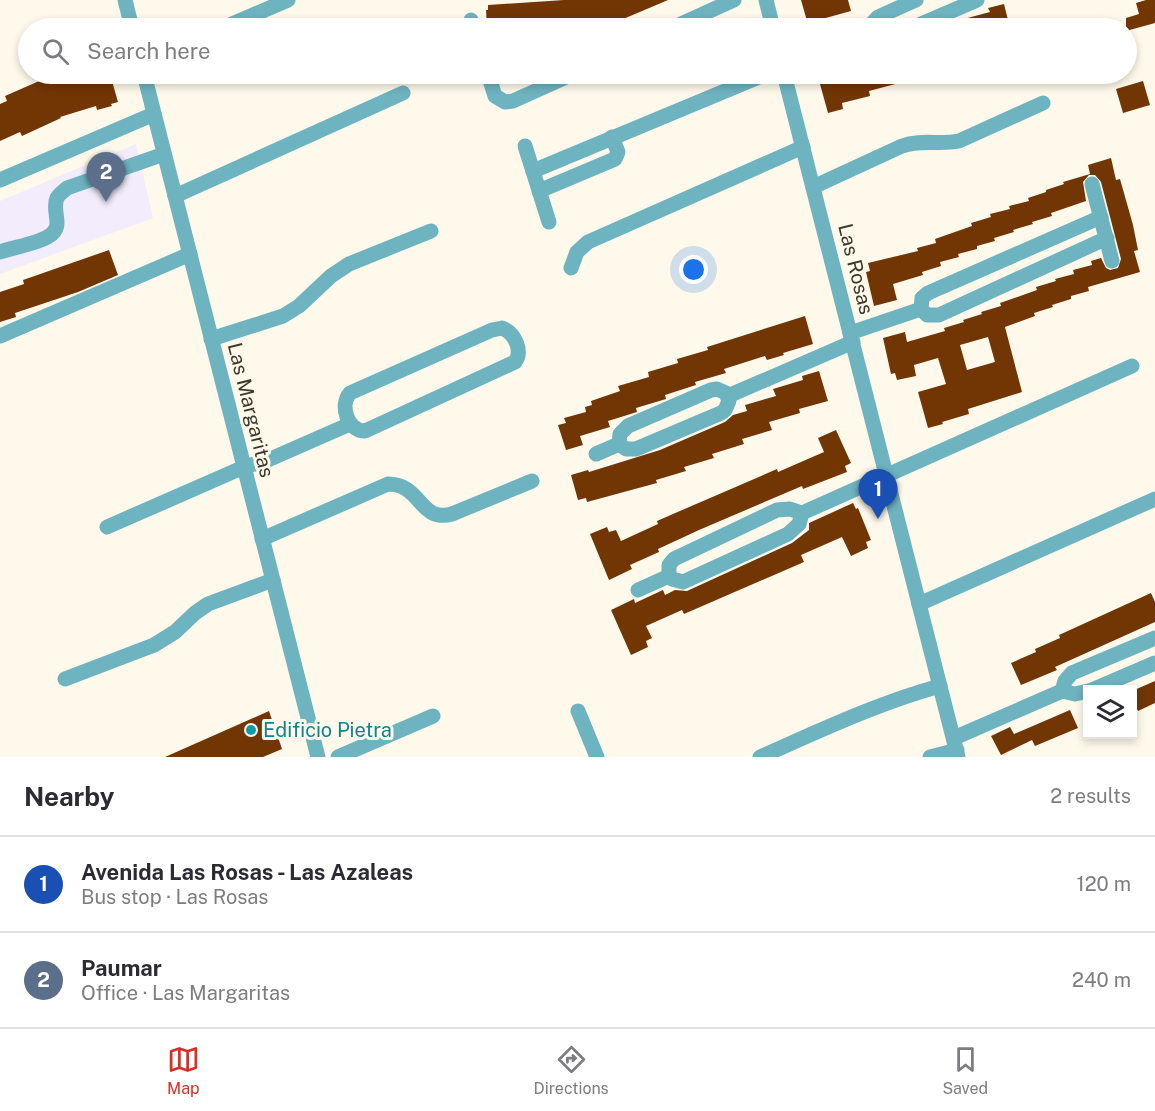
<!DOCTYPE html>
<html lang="en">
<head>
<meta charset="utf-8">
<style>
	body { margin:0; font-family:"Public Sans",sans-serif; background:#f2f2f3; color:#2b2b33 }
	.controls { position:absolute; right:18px; bottom:18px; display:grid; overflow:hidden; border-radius:0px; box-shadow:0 3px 9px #0003 }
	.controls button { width:54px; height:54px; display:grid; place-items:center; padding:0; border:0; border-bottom:2px solid #e1e1e2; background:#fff; color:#2b2b33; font:30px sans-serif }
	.you { position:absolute; left:694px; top:270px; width:21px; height:21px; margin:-15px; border:4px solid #fff; border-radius:50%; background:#1a73e8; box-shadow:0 0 0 9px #1a73e833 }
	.badge { display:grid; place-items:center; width:39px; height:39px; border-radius:50%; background:#d93025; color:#fff; font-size:20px; font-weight:700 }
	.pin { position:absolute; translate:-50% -50px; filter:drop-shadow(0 2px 3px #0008) }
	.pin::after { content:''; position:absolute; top:32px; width:21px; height:18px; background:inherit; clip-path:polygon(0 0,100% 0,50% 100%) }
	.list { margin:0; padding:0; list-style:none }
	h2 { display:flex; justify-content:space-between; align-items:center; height:78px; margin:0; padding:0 24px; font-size:26px }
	h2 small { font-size:20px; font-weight:400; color:#7c7c81 }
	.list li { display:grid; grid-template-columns:39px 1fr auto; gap:18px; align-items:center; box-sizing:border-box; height:96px; padding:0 24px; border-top:2px solid #e1e1e2 }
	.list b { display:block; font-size:22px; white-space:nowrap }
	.list p { margin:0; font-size:20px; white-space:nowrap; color:#7c7c81 }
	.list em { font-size:20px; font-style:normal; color:#7c7c81 }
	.icon { flex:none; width:33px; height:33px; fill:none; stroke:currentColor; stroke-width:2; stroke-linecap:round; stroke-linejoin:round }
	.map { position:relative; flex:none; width:1155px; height:757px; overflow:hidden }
	.search { position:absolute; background:#fff; box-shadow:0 3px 9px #0003; left:18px; right:18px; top:18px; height:66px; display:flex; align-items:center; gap:15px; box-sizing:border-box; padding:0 21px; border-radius:33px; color:#7c7c81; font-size:22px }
	.sheet { height:270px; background:#fff }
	nav { display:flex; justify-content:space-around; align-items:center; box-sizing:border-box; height:84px; border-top:2px solid #e1e1e2; background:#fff; font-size:16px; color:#7c7c81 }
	nav a { display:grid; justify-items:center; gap:3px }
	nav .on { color:#d93025 }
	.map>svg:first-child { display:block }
	.commercial { fill:#f2ecfd }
	.building { fill:#723604; fill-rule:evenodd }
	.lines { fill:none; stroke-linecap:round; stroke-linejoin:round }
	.minor { stroke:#6eb3c0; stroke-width:15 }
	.culture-dot { fill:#0f9aa8; stroke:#fef9eb; stroke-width:2 }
	.labels { text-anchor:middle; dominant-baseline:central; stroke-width:6; stroke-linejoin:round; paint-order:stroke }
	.street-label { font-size:20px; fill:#3e382a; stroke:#fef9eb }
	.culture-label { font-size:20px; fill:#0d838f; stroke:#fef9eb; text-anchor:start }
</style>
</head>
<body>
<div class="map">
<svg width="1155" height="757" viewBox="0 0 1155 757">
	<rect width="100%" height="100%" fill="#fef9eb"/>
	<!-- commercial -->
	<path class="commercial" d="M136 144 153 218 0 274V201Z"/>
	<!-- building -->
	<g class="building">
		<path d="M564 0H668L602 28H487L486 10H488V5Z"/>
		<path d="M801 0H848L851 11 822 19 824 24 809 28Z"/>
		<path d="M1146 0H1155V23L1126 31V18L1139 14 1136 3Z"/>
		<path d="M1004 4 1010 28H946L945 24 990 12 988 8Z"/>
		<path d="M69 74H110L118 102 111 104 112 106 97 110 96 106 60 117 61 118 22 136 20 132 0 141V104L7 101 5 96 46 78 48 83Z"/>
		<path d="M848 74H917L918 78 869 91 870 96 842 103 843 109 828 113 820 84 849 76Z"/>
		<path d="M1143 81 1150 105 1123 113 1116 89Z"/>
		<path d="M1111 158 1116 180 1120 179 1133 225 1138 250 1134 251 1140 272 1088 287 1089 291 1071 296V299L1052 305 1053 307 1034 313 1035 316 1005 327 1022 392 968 409 969 414 942 422 943 424 928 428 918 392 946 384 938 358 914 365 916 376 897 380 895 373 891 374 883 338 905 332 907 342 945 331 944 328 964 322 963 320 982 314 981 312 1001 306 1000 303 1037 290 1036 287 1056 281 1055 279 1074 274 1073 270 1092 265 1091 261 1101 258 1106 268 1110 270 1118 268 1121 259 1101 182 1095 175H1089L1083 182 1086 201 1051 213 1052 216 1032 222 1033 224 1013 230 1014 232 994 238 995 241 977 246V249L958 254 959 257 940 262 941 266 922 272 923 275 893 284 897 300 874 306 866 272 870 271 868 263 918 251 917 248 936 243 935 239 972 226 971 223 991 217 990 214 1010 209 1009 206 1029 201 1028 198 1046 192V190L1064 184 1063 182 1090 174 1088 165ZM988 337 995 362 967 370 960 345Z"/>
		<path d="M109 250 118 275 78 292 15 313 16 317 0 322V292L24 284 23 280Z"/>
		<path d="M805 316 813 344 783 353 784 355 767 360 765 356 724 369 726 373 695 382 696 385 665 395 666 399 636 408 637 412 608 421 610 427 580 436 583 445 566 450 558 425 566 423 564 418 586 412 585 407 592 405 591 401 620 391 618 386 649 377 648 372 678 363 677 359 708 350 707 347Z"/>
		<path d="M819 371 828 401 799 409 800 413 769 422 772 430 742 439 744 444 712 454 714 458 684 467 686 471 656 480 657 483 587 502 586 498 578 500 571 475 588 470 589 472 660 450 725 422 733 415 747 411 745 405 776 396 773 389 803 380 802 376Z"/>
		<path d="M836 430 851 463 845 466 847 472 803 489 802 486 699 530 658 549 659 552 630 565 632 569 609 580 590 534 607 527 609 532 616 530 621 541 658 524 657 521 673 514 777 469 778 472 824 452 818 438Z"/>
		<path d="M853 503 856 509 858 508 871 540 866 542 868 548 851 556 842 537 801 555 804 562 684 614 682 610 646 626 652 638 646 641 648 647 631 655 611 610 634 599 635 603 663 590 665 595 675 590 687 591 792 543 809 530V523Z"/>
		<path d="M1151 593 1155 602V622L1055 667 1057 670 1021 685 1011 663 1036 652 1035 649 1060 638 1059 635Z"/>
		<path d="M1155 681V703L1138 711 1132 699V691Z"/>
		<path d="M1070 710 1078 728 1035 746 1032 740 1001 755 991 736 1010 727 1014 734Z"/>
		<path d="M269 711 282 749 263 757H165Z"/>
	</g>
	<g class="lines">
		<!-- minor -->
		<g class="minor">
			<path d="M125 0 132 28"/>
			<path d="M766 0 773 28"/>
			<path d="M471 20 474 28"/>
			<path d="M223 28 288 0"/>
			<path d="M672 28 734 0"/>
			<path d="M868 28 878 17 916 0"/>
			<path d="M912 28 977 0"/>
			<path d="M144 74 318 757"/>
			<path d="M488 74 495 96 505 102 513 101 573 74"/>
			<path d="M784 74 958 757"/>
			<path d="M525 146 549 222"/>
			<path d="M533 171 766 74"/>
			<path d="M0 180 154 114"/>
			<path d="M1092 184 1112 261"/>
			<path d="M813 187 902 146C921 139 940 145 959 141L1043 103"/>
			<path d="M539 191 615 159 618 152 612 137"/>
			<path d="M175 196 403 93"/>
			<path d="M1101 217 928 293 922 298 921 309 927 315H939L1107 238"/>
			<path d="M0 252C14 247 37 244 49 236 65 227 51 211 57 198 59 194 64 191 67 188L164 154"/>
			<path d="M571 268 577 252 588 242 803 147"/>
			<path d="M502 328C515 333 523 351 515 362L365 431C348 431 339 406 350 393L492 330Z"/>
			<path d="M850 333 921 309"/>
			<path d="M0 336 190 254"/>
			<path d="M211 339 283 316 299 306 331 276 349 264 431 231"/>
			<path d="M717 389 726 393 729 401 725 410 721 413 636 449H626L619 444 620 434 628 426 711 390Z"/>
			<path d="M728 396 853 342"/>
			<path d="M596 454 619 444"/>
			<path d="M107 527 244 467 268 460 350 424"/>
			<path d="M262 539 388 484C422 484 419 523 452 514L532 481"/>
			<path d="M669 576V565L674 559 777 510 790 509 802 513 1132 366"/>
			<path d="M669 576 672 579 683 582 788 534 799 524 802 513"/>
			<path d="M638 590 669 576"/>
			<path d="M919 604 1155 499"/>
			<path d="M65 679 154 645 175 632 195 613 208 604 273 580"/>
			<path d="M1092 690 1155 663"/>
			<path d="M1062 691 1065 681 1072 673 1155 638"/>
			<path d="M578 711 597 757"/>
			<path d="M954 738 1062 691 1075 694 1088 691"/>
			<path d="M338 757 433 716"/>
			<path d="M760 757C819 731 878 703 940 686"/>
			<path d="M930 757 957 750"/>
		</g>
	</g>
	<!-- markers -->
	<circle class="culture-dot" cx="251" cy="730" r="6"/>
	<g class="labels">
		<!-- street labels -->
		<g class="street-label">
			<text transform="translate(856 269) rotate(76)">Las Rosas</text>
			<text transform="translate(251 410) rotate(76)">Las Margaritas</text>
		</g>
		<!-- culture labels -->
		<g class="culture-label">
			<text x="263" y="730">Edificio Pietra</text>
		</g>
	</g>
</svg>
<div class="controls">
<button><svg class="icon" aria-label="layers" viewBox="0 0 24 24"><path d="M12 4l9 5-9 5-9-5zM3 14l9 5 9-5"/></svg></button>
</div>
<div class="you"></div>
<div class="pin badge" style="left:878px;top:519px;background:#1a4fb4">1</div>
<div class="pin badge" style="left:106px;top:202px;background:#5c6f8a">2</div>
<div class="search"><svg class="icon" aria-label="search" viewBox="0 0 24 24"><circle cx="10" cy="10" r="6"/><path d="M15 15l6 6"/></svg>Search here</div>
</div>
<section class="sheet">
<h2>Nearby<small>2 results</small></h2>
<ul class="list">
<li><span class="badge" style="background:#1a4fb4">1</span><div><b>Avenida Las Rosas - Las Azaleas</b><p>Bus stop · Las Rosas</p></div><em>120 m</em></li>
<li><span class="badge" style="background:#5c6f8a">2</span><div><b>Paumar</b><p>Office · Las Margaritas</p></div><em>240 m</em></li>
</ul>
</section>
<nav>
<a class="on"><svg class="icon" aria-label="map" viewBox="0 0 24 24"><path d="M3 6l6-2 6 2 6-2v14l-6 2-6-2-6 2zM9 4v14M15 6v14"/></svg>Map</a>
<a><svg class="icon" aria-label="directions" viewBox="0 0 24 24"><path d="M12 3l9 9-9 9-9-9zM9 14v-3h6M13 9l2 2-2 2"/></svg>Directions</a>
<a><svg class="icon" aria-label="saved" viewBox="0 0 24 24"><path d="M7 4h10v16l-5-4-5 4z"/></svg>Saved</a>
</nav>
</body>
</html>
